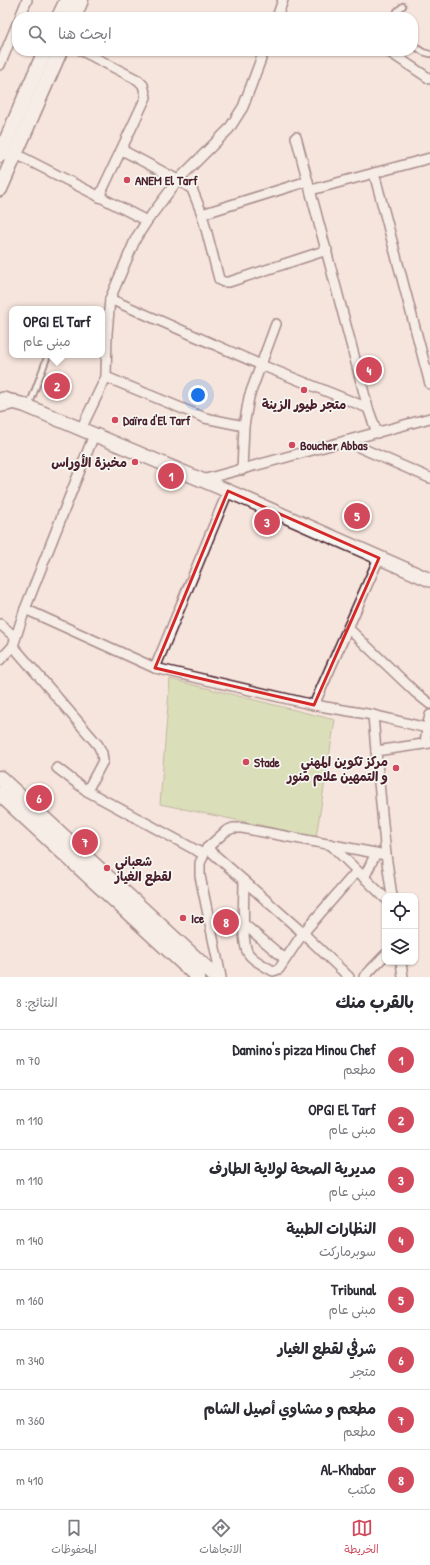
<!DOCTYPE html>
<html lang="ar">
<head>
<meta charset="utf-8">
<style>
	body { margin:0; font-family:"Patrick Hand","Playpen Sans Arabic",sans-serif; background:#f7f7f7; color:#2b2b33; direction:rtl }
	.controls { position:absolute; right:12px; bottom:12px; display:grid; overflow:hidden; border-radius:8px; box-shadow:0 1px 3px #0004 }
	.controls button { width:36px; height:36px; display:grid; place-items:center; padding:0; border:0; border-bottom:1px solid #e1e1e2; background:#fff; color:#2b2b33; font:20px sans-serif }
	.you { position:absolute; left:198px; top:395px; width:14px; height:14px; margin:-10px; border:3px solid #fff; border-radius:50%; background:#1a73e8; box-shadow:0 0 0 6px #1a73e833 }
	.badge { display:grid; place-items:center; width:26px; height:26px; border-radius:50%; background:#d1495b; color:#fff; font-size:13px; font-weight:700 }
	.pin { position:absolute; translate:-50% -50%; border:2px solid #fff; box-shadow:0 1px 4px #0006 }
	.popup { position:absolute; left:9px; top:306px; width:96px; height:52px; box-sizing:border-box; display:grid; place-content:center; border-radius:8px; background:#fff; filter:drop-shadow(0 1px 3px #0005); font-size:13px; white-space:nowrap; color:#7c7c81 }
	.popup b { font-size:15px; color:#2b2b33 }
	.popup::after { content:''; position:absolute; left:50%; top:100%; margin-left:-8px; border:8px solid transparent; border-top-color:#fff }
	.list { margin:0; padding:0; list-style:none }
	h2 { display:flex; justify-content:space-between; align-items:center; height:52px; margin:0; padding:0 16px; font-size:17px }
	h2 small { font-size:13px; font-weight:400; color:#7c7c81 }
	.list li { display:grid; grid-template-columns:26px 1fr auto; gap:12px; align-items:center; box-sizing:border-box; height:60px; padding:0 16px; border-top:1px solid #e1e1e2 }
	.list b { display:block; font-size:15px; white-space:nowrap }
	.list p { margin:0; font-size:13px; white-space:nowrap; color:#7c7c81 }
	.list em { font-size:13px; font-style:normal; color:#7c7c81 }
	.icon { flex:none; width:22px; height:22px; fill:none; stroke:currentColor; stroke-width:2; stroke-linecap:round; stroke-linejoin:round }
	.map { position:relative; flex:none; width:430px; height:977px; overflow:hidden; direction:ltr }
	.search { position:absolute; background:#fff; box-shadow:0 1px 3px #0004; left:12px; right:12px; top:12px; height:44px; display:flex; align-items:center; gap:10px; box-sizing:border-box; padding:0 14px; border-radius:16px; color:#7c7c81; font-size:15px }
	.sheet { height:532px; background:#fff }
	nav { display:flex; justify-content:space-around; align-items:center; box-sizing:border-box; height:56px; border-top:1px solid #e1e1e2; background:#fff; font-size:11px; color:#7c7c81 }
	nav a { display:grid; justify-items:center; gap:2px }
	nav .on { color:#d1495b }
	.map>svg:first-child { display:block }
	.green { fill:#b9d78f; stroke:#827b5d }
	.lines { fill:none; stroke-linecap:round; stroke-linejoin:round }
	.service-casing { stroke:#4a1f2b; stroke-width:8 }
	.minor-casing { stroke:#4a1f2b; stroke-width:12 }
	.primary-casing { stroke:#4a1f2b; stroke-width:16 }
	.trunk-casing { stroke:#4a1f2b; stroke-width:17 }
	.service { stroke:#f6f6f2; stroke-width:4.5 }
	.minor { stroke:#f6f6f2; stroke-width:9 }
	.primary { stroke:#f6f6f2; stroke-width:13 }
	.trunk { stroke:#f6f6f2; stroke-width:14 }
	.marked { fill:none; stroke:#d62828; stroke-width:3; stroke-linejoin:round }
	.poi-dot { fill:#d1495b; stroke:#f6f6f2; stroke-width:1.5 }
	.labels { text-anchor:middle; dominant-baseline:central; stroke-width:3.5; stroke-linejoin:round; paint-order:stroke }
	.poi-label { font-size:13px; font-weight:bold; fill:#4a1f2b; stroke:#f6f6f2; text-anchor:start }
</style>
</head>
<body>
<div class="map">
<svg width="430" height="977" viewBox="0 0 430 977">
	<rect width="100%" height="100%" fill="#f5e5dc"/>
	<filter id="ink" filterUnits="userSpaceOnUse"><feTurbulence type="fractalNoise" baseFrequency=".025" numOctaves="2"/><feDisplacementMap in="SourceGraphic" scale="8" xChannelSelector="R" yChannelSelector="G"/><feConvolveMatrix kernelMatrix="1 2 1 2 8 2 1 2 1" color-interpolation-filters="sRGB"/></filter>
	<g filter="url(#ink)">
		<!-- green -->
		<path class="green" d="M170 679 335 720 316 837 160 804Z"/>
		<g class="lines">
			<defs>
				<g id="service">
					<path d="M396 17 397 11 403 6"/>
					<path d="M413 45 423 52 430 54"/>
					<path d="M29 406 48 355"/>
				</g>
				<g id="minor">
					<path d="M20 17 27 0"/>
					<path d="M277 17 283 0"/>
					<path d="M82 51 138 80 143 85 146 97 99 197"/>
					<path d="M385 51 391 53 430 79"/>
					<path d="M0 65 17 24"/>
					<path d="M296 137 368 408 377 433"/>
					<path d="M122 150 178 180 192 189 202 214"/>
					<path d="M16 154 147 221"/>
					<path d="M374 173 430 384"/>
					<path d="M308 181 202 214 219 279 223 282H229L327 250"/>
					<path d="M311 190 430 158"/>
					<path d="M110 299 261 365 368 408"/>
					<path d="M106 377 205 418 244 426"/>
					<path d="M81 429 106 377 107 333 110 299 136 238 147 221 178 180 229 129 243 107 264 51"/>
					<path d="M345 441 430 478"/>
					<path d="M242 470 244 426 249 397 276 324"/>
					<path d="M202 480 430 418"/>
					<path d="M25 609 155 668 314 705 373 715 427 728 425 743"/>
					<path d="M0 624 15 637"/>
					<path d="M349 629 415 692 430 704"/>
					<path d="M13 646 98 745 102 753 103 761 87 791"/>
					<path d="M0 660 13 646 25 609 94 435"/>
					<path d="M155 668 228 491"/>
					<path d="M314 705 379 558"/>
					<path d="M373 715 376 751"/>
					<path d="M427 728 430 715"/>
					<path d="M57 768 87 791 203 854"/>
					<path d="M330 844 385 898"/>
					<path d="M207 848 303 933 349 977"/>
					<path d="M364 878 376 853"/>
					<path d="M244 881C244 896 241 942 248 953 253 961 265 966 273 971L279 969 303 933 357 871"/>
					<path d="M392 896 386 855 376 751 430 743"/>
					<path d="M245 925 285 959"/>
					<path d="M401 962 403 977"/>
					<path d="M221 977 200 876V863L207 848 226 831 233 828H242L386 855"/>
					<path d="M364 977 385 955"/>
				</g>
				<path id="primary" d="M3 399 24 405 228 491 430 580"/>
				<g id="trunk">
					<path d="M59 17 67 0"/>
					<path d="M74 17 81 0"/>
					<path d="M0 155 45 51"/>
					<path d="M0 189 60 51"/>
					<path d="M0 405 13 402"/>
					<path d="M0 778 216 977"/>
					<path d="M0 794 198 977"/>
				</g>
			</defs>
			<!-- service casing -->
			<use href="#service" class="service-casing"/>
			<!-- minor casing -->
			<use href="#minor" class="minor-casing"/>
			<!-- primary casing -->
			<use href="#primary" class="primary-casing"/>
			<!-- trunk casing -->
			<use href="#trunk" class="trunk-casing"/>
			<!-- service -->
			<use href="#service" class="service"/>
			<!-- minor -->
			<use href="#minor" class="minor"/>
			<!-- primary -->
			<use href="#primary" class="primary"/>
			<!-- trunk -->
			<use href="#trunk" class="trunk"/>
		</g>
	</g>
	<!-- marked area -->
	<path d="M0 0H430V977H0ZM228 491 379 558 314 705 155 668Z" fill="#f5e5dc" fill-opacity=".55" fill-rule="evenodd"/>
	<path class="marked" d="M228 491 379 558 314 705 155 668Z"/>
	<!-- markers -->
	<g class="poi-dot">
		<circle cx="127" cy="180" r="4"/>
		<circle cx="304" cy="390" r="4"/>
		<circle cx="115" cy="420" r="4"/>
		<circle cx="292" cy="445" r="4"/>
		<circle cx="135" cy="462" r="4"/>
		<circle cx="246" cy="762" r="4"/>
		<circle cx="396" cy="768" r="4"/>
		<circle cx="107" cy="868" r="4"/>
		<circle cx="183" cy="918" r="4"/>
	</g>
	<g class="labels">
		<!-- poi labels -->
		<g class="poi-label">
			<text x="135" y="180">ANEM El Tarf</text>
			<text x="304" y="404" text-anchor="middle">متجر طيور الزينة</text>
			<text x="123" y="420">Daïra d'El Tarf</text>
			<text x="300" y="445">Boucher Abbas</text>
			<text x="127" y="462" text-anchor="end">مخبزة الأوراس</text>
			<text x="388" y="761" text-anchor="end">مركز تكوين المهني<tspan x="388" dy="15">و التمهين علام منور</tspan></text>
			<text x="254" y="762">Stade</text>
			<text x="115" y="861">شعباني<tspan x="115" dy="15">لقطع الغيار</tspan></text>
			<text x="191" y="918">Ice</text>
		</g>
	</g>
</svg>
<div class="controls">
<button><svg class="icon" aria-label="locate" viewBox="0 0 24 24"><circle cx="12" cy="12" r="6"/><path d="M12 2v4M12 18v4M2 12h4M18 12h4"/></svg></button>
<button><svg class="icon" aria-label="layers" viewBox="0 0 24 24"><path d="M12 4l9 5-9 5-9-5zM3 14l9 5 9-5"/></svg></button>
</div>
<div class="you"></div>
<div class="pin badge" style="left:171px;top:476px">1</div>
<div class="pin badge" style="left:57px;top:386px">2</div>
<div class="popup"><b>OPGI El Tarf</b>مبنى عام</div>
<div class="pin badge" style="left:267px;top:522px">3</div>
<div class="pin badge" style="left:369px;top:370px">4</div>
<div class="pin badge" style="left:357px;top:516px">5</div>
<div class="pin badge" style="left:39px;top:798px">6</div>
<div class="pin badge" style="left:85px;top:842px">7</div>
<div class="pin badge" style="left:226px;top:922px">8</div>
<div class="search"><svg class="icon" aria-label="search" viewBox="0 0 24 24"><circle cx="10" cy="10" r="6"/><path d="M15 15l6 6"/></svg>ابحث هنا</div>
</div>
<section class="sheet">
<h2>بالقرب منك<small>النتائج: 8</small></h2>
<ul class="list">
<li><span class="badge">1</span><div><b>Damino's pizza Minou Chef</b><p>مطعم</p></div><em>70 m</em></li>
<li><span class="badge">2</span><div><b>OPGI El Tarf</b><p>مبنى عام</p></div><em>110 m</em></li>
<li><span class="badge">3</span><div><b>مديرية الصحة لولاية الطارف</b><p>مبنى عام</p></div><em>110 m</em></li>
<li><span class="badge">4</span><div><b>النظارات الطبية</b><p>سوبرماركت</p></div><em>140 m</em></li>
<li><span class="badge">5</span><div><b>Tribunal</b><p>مبنى عام</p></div><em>160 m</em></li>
<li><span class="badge">6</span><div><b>شرفي لقطع الغيار</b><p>متجر</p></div><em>340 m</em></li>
<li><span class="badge">7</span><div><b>مطعم و مشاوي أصيل الشام</b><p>مطعم</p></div><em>360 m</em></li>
<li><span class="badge">8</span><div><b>Al-Khabar</b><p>مكتب</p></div><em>410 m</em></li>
</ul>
</section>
<nav>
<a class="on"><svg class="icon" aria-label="map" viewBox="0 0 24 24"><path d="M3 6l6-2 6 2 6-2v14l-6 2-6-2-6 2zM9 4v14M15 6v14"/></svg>الخريطة</a>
<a><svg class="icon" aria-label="directions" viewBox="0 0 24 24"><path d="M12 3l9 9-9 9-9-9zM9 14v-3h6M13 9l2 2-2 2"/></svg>الاتجاهات</a>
<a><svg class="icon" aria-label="saved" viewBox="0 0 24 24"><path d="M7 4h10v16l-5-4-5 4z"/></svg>المحفوظات</a>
</nav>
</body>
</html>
